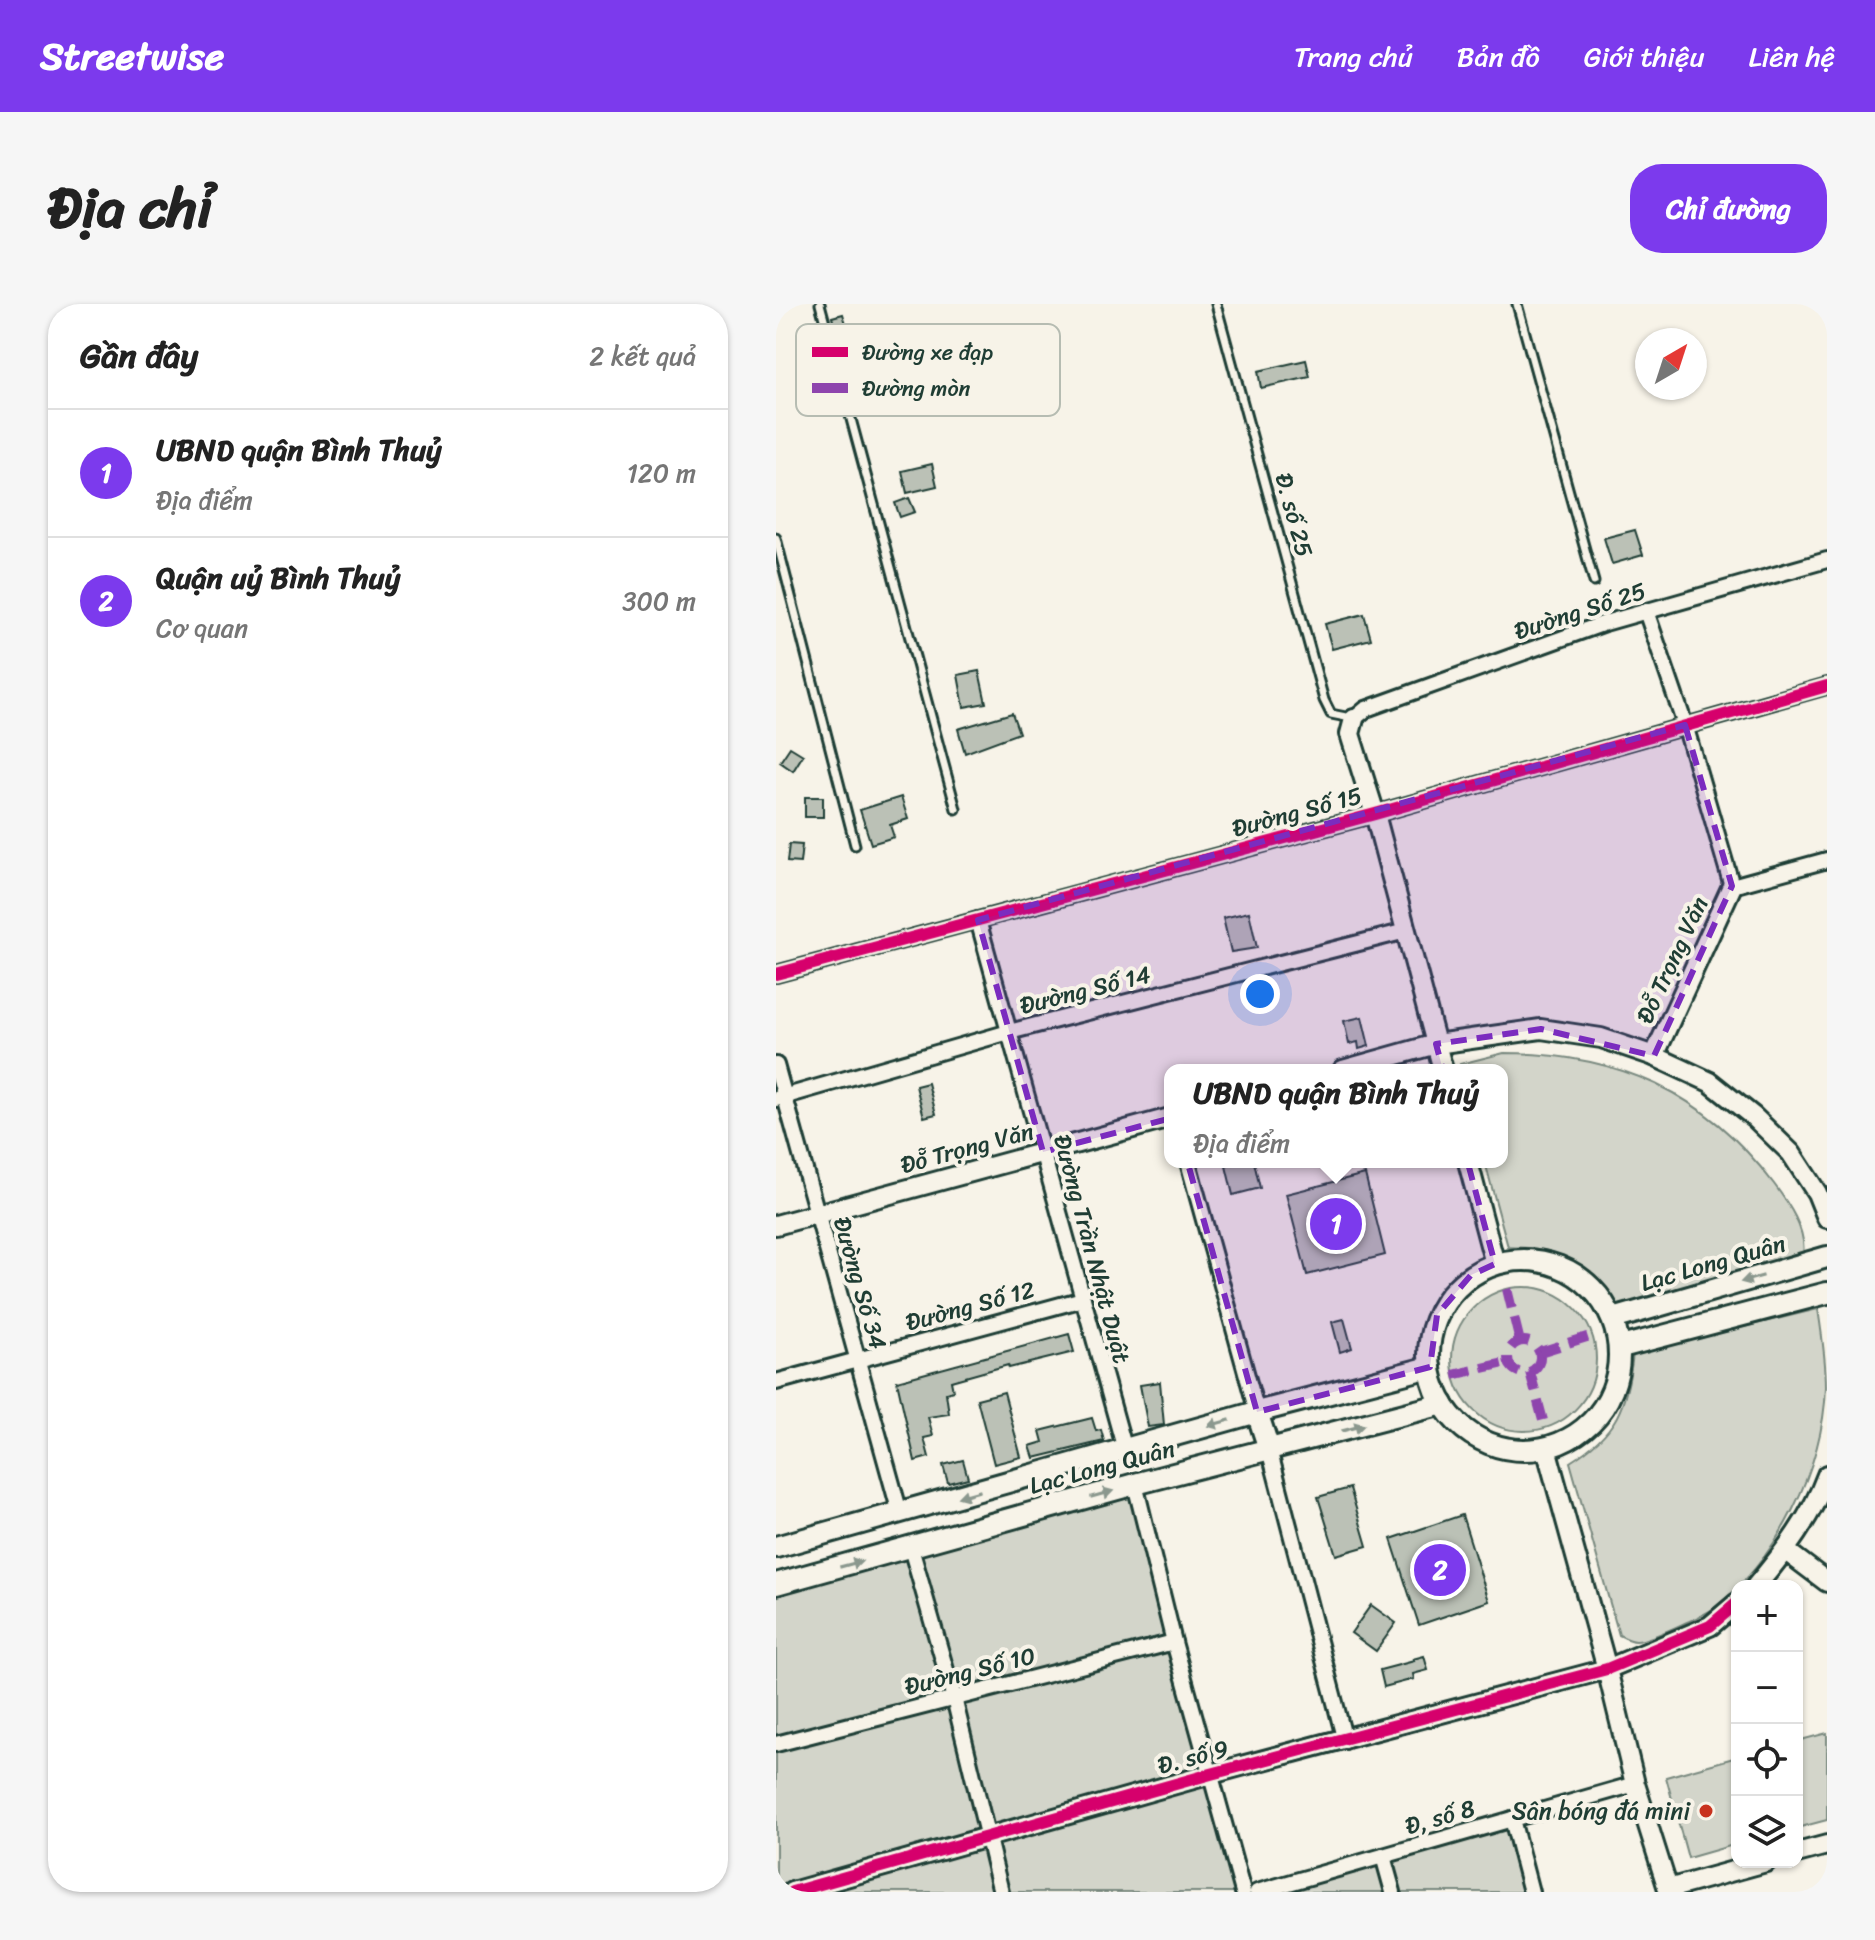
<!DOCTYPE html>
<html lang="vi">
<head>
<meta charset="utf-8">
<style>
	body { margin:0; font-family:Sriracha,sans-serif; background:#f6f6f6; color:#222 }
	.controls { position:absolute; right:24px; bottom:24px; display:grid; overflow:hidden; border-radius:16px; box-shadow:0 2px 6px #0004 }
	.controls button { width:72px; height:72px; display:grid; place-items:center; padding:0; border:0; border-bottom:2px solid #e0e0e0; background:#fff; color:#222; font:40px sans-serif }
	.compass { position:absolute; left:859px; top:24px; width:72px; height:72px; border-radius:50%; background:#fff; box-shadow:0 2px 6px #0004; rotate:39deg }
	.you { position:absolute; left:484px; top:690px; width:28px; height:28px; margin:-20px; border:6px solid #fff; border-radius:50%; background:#1a73e8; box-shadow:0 0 0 12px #1a73e833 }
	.badge { display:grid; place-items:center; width:52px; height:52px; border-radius:50%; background:#7c3aed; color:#fff; font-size:26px; font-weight:700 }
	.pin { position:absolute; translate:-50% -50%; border:4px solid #fff; box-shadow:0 2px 8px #0006 }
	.popup { position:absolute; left:388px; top:760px; width:344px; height:104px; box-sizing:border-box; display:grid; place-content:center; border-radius:16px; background:#fff; filter:drop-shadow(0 2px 6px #0005); font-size:26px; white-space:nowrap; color:#767676 }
	.popup b { font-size:30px; color:#222 }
	.popup::after { content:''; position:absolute; left:50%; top:100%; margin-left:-16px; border:16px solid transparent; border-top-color:#fff }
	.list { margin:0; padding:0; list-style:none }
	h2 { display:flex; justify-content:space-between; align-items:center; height:104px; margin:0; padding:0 32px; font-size:34px }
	h2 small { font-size:26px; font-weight:400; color:#767676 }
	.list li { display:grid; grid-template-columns:52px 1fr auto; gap:24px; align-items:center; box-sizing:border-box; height:128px; padding:0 32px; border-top:2px solid #e0e0e0 }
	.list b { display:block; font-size:30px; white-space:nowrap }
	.list p { margin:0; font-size:26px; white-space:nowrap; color:#767676 }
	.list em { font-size:26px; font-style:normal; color:#767676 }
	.icon { flex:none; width:44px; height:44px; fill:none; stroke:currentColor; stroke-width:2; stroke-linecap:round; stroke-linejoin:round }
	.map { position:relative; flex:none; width:1051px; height:1588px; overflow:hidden; border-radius:32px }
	header { display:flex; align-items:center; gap:48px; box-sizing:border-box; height:112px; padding:0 40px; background:#7c3aed; color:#fff }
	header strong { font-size:38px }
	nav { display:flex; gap:44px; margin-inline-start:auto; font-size:28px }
	.intro { display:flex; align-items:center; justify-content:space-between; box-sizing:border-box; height:192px; padding:0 48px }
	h1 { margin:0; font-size:56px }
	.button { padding:20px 36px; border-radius:32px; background:#7c3aed; color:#fff; font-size:28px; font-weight:700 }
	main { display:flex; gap:48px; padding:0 48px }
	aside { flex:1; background:#fff; border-radius:32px; box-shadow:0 2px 6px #0004 }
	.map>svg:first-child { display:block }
	.green { fill:#d3d5ca; stroke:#79897f; stroke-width:2 }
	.building { fill:#bbc1b6; stroke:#1f3d34; stroke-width:2 }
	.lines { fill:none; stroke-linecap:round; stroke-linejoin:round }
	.service-casing { stroke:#1f3d34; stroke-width:13 }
	.minor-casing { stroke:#1f3d34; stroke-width:20 }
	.tertiary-casing { stroke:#1f3d34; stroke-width:24 }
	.secondary-casing { stroke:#1f3d34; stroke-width:26 }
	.service { stroke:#f7f3e8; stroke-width:7 }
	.minor { stroke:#f7f3e8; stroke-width:14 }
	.tertiary { stroke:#f7f3e8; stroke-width:18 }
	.secondary { stroke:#f7f3e8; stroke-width:20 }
	.quiet { stroke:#8e44ad; stroke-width:10; stroke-dasharray:20 10; stroke-linecap:butt }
	.cycleway-casing { stroke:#f7f3e8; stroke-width:17 }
	.cycleway { stroke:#d6006c; stroke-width:12 }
	.oneway { fill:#8b988e }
	.marked { fill:#7b2cbf; fill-opacity:0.2; stroke:#7b2cbf; stroke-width:6; stroke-dasharray:16 10; stroke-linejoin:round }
	.poi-dot { fill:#c8321e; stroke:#f7f3e8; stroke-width:3 }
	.labels { text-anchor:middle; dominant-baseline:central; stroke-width:8; stroke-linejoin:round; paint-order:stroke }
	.street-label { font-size:24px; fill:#1f3d34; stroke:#f7f3e8 }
	.poi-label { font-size:24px; fill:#1f3d34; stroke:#f7f3e8; text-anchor:end }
	.key { fill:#f7f3e8; stroke:#b6bcb2; stroke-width:2 }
	.key-label { font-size:22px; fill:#1f3d34 }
</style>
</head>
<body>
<header>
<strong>Streetwise</strong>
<nav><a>Trang chủ</a><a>Bản đồ</a><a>Giới thiệu</a><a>Liên hệ</a></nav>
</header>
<div class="intro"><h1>Địa chỉ</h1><a class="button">Chỉ đường</a></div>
<main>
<aside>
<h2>Gần đây<small>2 kết quả</small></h2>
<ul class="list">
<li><span class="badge">1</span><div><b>UBND quận Bình Thuỷ</b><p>Địa điểm</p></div><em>120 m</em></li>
<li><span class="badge">2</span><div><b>Quận uỷ Bình Thuỷ</b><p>Cơ quan</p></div><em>300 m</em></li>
</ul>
</aside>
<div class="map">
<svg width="1051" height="1588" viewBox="0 0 1051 1588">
	<rect width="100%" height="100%" fill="#f7f3e8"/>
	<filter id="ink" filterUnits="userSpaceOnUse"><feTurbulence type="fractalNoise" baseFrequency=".0125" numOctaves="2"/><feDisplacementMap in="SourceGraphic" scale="16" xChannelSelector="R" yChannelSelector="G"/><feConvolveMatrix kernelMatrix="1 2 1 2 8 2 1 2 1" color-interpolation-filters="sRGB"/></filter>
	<g filter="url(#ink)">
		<!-- green -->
		<g class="green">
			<path d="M728 749C841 749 929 788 998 880 1012 899 1031 926 1027 951L841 1003C823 978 801 956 771 947 759 943 744 944 732 943L709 858H726V766H685L684 760Z"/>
			<circle cx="748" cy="1055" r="72"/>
			<path d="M1042 1005C1046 1031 1050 1056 1050 1083 1047 1163 1002 1256 938 1304 930 1310 920 1314 911 1318 900 1323 871 1337 860 1337 855 1337 847 1333 843 1331L794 1158C841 1129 850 1104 857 1050Z"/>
			<path d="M359 1180 467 1588H0V1280Z"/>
			<path d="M1051 1429V1516L1021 1524V1437Z"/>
			<path d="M961 1453V1540L912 1554 890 1473Z"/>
			<path d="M733 1521 751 1588H481Z"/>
		</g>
		<!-- building -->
		<g class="building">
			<path d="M67 10 72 26 60 29 56 13Z"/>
			<path d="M89 44 93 59 69 65 65 51Z"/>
			<path d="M530 56 534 73 485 84 482 67Z"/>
			<path d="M156 160 161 182 131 189 126 167Z"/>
			<path d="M133 194 139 208 124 213 119 199Z"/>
			<path d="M859 226 867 251 836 260 828 234Z"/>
			<path d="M588 310 595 335 556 345 549 320Z"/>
			<path d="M203 367 210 399 188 403 182 371Z"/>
			<path d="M236 409 243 429 189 449 182 425Z"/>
			<path d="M14 443 27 451 17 467 4 458Z"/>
			<rect x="29" y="493" width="18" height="20"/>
			<path d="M125 493 132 515 114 521 118 533 95 540 84 506Z"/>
			<path d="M13 540 26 541 24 559 11 558Z"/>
			<path d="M473 608 481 644 455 648 447 614Z"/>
			<path d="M586 713 593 742 583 745 582 738 573 740 568 717Z"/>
			<path d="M152 779 160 810 148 813 140 782Z"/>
			<path d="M466 858H478L484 884 457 891 450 862Z"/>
			<path d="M589 870 609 951 531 971 510 890Z"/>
			<path d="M568 1015 576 1044 564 1048 556 1018Z"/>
			<path d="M293 1030 298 1048 233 1064 232 1061 175 1077 177 1087 170 1089 173 1110 152 1113 157 1132 148 1134 153 1153 139 1157 121 1077Z"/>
			<path d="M384 1078 388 1121 372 1123 364 1081Z"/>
			<path d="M228 1088 245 1153 218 1160 201 1095Z"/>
			<path d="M316 1114 320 1127 325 1126 328 1137 258 1154 254 1142 267 1138 264 1127Z"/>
			<path d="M187 1156 192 1174 172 1179 167 1161Z"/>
			<path d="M574 1184 591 1242 560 1251 542 1193Z"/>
			<path d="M686 1211 713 1297 643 1321 615 1235Z"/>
			<path d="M595 1301 620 1319 600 1347 575 1329Z"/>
			<path d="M648 1352 652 1366 637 1370 638 1375 608 1383 604 1366 638 1357 637 1355Z"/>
		</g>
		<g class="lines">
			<defs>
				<g id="service">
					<path d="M44 0 180 505"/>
					<path d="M440 0 548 396 555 410 575 414"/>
					<path d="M741 0 818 278"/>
					<path d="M0 234 79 541"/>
				</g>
				<g id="minor">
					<path d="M870 307 909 421 956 582 1051 556"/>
					<path d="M578 415 590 405 829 319 1051 256"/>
					<path d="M202 616 349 1146"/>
					<path d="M0 670 599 510 1051 382"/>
					<path d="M0 761 124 1209"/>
					<path d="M0 795 233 728 630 627"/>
					<path d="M412 858 481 1108"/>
					<path d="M0 1078 307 995"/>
					<path d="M493 1145 569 1437"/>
					<path d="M359 1180 398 1338 467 1588"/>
					<path d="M135 1244 178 1394 225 1588"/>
					<path d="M0 1440 398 1338"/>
					<path d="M736 1515 755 1588"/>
					<path d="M607 1552 617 1588"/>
					<path d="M481 1588 859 1480"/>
				</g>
				<g id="tertiary">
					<path d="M578 415 574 430 599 510 667 766"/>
					<path d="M878 752 956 582"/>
					<path d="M567 766 660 740 765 725 825 734 878 752 934 778 978 813 1015 849 1041 889 1051 914"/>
					<path d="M692 858 719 960"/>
					<path d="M0 921 394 814"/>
					<path d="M770 1144 831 1365 859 1480 893 1588"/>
					<path d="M1010 1247 1051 1278"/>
					<path d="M980 1282C1008 1249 1036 1212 1051 1171"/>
					<path d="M1021 1549 1051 1541"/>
					<path d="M892 1585 990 1558"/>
					<path d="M16 1588 435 1470 831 1365 934 1322 961 1299"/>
				</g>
				<g id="secondary">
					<circle cx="748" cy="1051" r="95"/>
					<path d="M837 1015 1051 953"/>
					<path d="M845 1043 1051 989"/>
					<path d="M481 1108 493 1145"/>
					<path d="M0 1243 481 1108 654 1063"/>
					<path d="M0 1280 359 1180 667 1100"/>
				</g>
			</defs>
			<!-- service casing -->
			<use href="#service" class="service-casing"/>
			<!-- minor casing -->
			<use href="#minor" class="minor-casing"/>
			<!-- tertiary casing -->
			<use href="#tertiary" class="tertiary-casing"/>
			<!-- secondary casing -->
			<use href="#secondary" class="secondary-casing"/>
			<!-- service -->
			<use href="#service" class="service"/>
			<!-- minor -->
			<use href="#minor" class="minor"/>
			<!-- tertiary -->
			<use href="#tertiary" class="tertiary"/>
			<!-- secondary -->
			<use href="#secondary" class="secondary"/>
			<!-- quiet -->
			<g class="quiet">
				<path d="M731 985 744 1038"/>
				<circle cx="748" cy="1053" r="16"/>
				<path d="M764 1048 817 1031"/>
				<path d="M754 1068 769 1124"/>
				<path d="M677 1071 733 1058"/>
			</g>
			<defs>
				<g id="cycleway">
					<path d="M0 670 599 510 1051 382"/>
					<path d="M16 1588 435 1470 831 1365 934 1322 961 1299"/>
				</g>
			</defs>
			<!-- cycleway casing -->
			<use href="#cycleway" class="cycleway-casing"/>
			<!-- cycleway -->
			<use href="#cycleway" class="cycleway"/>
		</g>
		<!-- one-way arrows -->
		<defs><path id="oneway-solid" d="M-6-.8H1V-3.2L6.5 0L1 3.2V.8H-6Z" transform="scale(2)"/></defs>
		<g class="oneway">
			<use href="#oneway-solid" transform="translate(976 975) rotate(164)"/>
			<use href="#oneway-solid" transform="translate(443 1119) rotate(164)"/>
			<use href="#oneway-solid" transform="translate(577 1124) rotate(-15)"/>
			<use href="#oneway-solid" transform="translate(193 1190) rotate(164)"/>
			<use href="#oneway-solid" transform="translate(326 1190) rotate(-16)"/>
			<use href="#oneway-solid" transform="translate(75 1260) rotate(-15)"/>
		</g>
	</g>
	<!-- marked area -->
	<path class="marked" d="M909 421 956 582 878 752 765 725 660 740 719 960 695 971 661 1011 654 1063 481 1108 399 813 267 848 202 616Z"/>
	<!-- markers -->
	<circle class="poi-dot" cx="930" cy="1507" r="8"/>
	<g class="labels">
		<!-- street labels -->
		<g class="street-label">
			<text transform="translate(518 211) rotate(75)">Đ. số 25</text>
			<text transform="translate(804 307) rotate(-18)">Đường Số 25</text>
			<text transform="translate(521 508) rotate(-15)">Đường Số 15</text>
			<text transform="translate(896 656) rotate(-65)">Đỗ Trọng Văn</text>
			<text transform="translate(309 686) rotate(-14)">Đường Số 14</text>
			<text transform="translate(191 844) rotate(-15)">Đỗ Trọng Văn</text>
			<text transform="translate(316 945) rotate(75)">Đường Trần Nhật Duật</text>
			<text transform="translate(937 959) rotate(-16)">Lạc Long Quân</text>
			<text transform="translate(84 979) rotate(74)">Đường Số 34</text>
			<text transform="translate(194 1002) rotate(-15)">Đường Số 12</text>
			<text transform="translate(326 1163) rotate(-15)">Lạc Long Quân</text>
			<text transform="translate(194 1367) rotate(-14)">Đường Số 10</text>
			<text transform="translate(417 1453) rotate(-15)">Đ. số 9</text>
			<text transform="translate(664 1513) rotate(-16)">Đ, số 8</text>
		</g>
		<!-- poi labels -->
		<g class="poi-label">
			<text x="914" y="1507">Sân bóng đá mini</text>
		</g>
	</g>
	<!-- legend -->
	<rect x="20" y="20" width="264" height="92" rx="12" class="key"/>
	<rect x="36" y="43" width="36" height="10" fill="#d6006c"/>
	<rect x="36" y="79" width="36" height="10" fill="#8e44ad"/>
	<g class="key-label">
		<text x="86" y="56">Đường xe đạp</text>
		<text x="86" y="92">Đường mòn</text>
	</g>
</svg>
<div class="controls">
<button>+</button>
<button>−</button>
<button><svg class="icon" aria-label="locate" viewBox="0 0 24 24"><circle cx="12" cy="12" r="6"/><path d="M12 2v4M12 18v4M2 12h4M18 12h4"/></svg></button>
<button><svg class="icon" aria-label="layers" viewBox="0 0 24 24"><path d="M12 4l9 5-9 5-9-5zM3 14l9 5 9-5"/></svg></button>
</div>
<svg class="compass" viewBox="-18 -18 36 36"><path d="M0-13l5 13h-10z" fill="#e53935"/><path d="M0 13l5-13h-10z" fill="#767676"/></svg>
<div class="you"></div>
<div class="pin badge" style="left:560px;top:920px">1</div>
<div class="popup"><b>UBND quận Bình Thuỷ</b>Địa điểm</div>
<div class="pin badge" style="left:664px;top:1266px">2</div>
</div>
</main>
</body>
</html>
